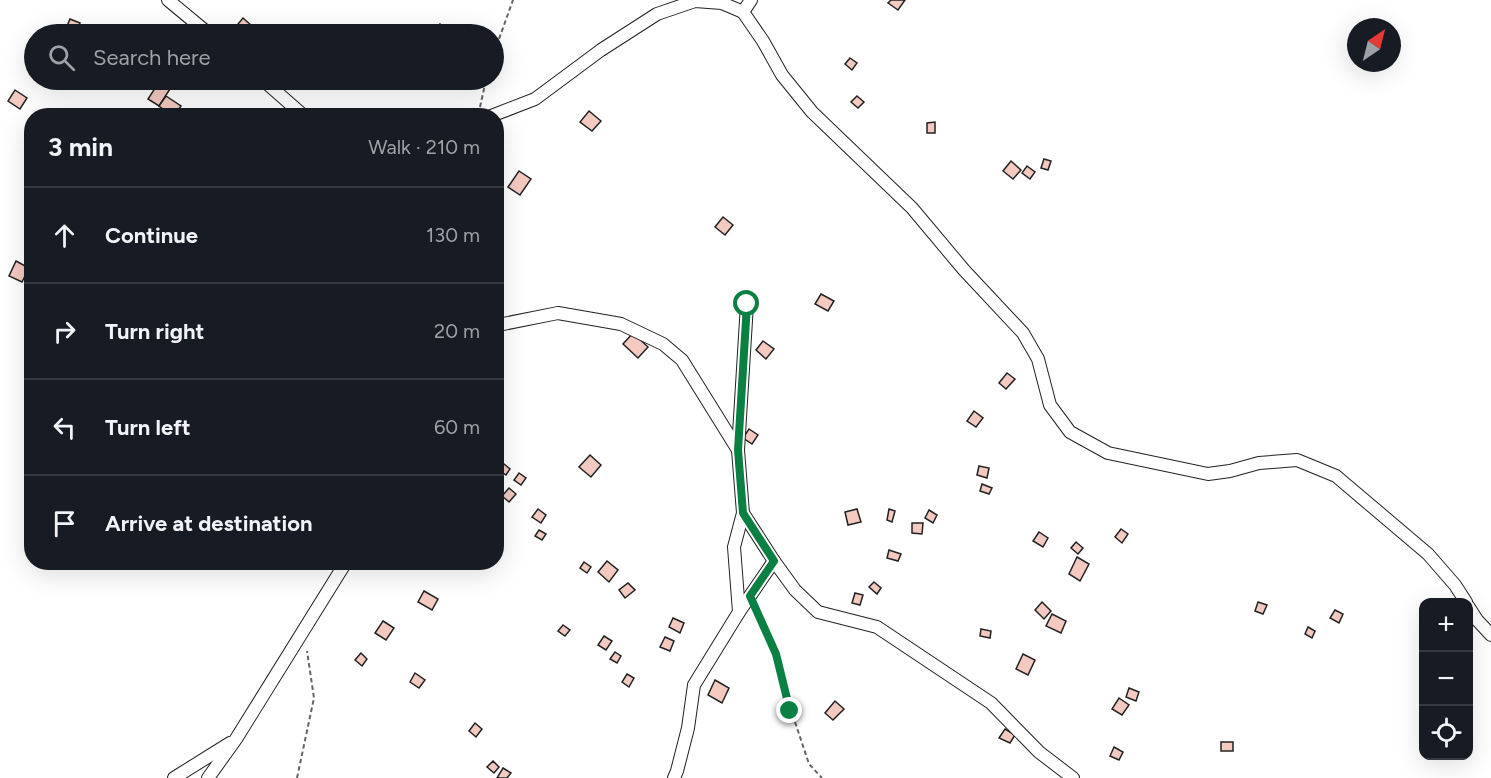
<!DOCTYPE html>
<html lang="en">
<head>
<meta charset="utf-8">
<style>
	body { margin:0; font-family:Figtree,sans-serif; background:#20242c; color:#f1f3f6 }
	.controls { position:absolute; right:18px; bottom:18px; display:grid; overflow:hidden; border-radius:12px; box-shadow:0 6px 24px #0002 }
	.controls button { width:54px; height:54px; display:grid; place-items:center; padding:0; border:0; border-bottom:2px solid #363941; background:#171b24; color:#f1f3f6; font:30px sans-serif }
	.compass { position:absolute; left:1347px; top:18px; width:54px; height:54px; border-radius:50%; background:#171b24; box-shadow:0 6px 24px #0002; rotate:35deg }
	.stop { position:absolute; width:18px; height:18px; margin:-14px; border:4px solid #0b8043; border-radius:50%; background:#fff }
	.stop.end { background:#0b8043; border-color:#fff; box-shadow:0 2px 6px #0008 }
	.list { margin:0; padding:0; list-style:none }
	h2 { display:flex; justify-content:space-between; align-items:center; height:78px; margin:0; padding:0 24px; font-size:26px }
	h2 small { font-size:20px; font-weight:400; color:#9ea1a6 }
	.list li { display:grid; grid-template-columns:39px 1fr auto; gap:18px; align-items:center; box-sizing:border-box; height:96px; padding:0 24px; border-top:2px solid #363941 }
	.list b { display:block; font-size:22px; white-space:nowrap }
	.list em { font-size:20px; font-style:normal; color:#9ea1a6 }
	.icon { flex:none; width:33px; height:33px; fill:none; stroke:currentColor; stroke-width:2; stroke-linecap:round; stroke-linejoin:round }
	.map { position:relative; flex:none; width:1491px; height:778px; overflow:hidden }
	.search { position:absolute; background:#171b24; box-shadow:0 6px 24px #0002; left:24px; top:24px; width:480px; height:66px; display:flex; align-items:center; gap:15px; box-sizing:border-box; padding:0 21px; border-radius:33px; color:#9ea1a6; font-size:22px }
	.panel { position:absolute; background:#171b24; box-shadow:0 6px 24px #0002; left:24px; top:108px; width:480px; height:462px; border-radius:24px }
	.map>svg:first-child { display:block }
	.building { fill:#f3c9c0; stroke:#222; stroke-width:1.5 }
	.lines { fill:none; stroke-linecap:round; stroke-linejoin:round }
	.minor-casing { stroke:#222; stroke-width:14 }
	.path { stroke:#646464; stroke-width:2; stroke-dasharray:4.5 3; stroke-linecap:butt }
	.minor { stroke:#fff; stroke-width:12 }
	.route { stroke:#0b8043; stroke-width:8 }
</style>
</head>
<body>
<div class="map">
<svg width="1491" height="778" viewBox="0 0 1491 778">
	<rect width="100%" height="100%" fill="#fff"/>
	<!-- building -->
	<g class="building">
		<path d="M891 0H905L898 10 888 3Z"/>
		<path d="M243 18 252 26 246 34H240L233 30Z"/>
		<path d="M70 19 80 23 76 34 64 33Z"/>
		<path d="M440 24 448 32 445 34H435L433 33Z"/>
		<path d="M850 58 857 63 852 70 845 64Z"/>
		<path d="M159 82 170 89 159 106 148 99Z"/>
		<path d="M15 90 27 98 20 109 8 101Z"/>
		<path d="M166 96 181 106 174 116H172L159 106Z"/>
		<path d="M857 96 864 102 858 108 851 102Z"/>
		<path d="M589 111 601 121 592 131 580 122Z"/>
		<path d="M935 122V133H927V123Z"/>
		<path d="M1044 159 1051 161 1048 170 1041 168Z"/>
		<path d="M1011 161 1021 170 1013 179 1003 171Z"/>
		<path d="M1027 166 1035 172 1030 179 1022 173Z"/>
		<path d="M519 171 531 179 520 195 508 187Z"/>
		<path d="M723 217 733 225 725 235 715 227Z"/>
		<path d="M16 261 29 268 22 282 9 276Z"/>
		<path d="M821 294 834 301 828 311 815 304Z"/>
		<path d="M633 333 648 347 638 358 623 344Z"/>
		<path d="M763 341 774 349 766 359 756 350Z"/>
		<path d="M1007 373 1015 379 1006 389 999 383Z"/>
		<path d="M974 411 983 418 976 427 967 421Z"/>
		<path d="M749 429 758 435 752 444 743 438Z"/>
		<path d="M590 455 601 465 591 477 579 467Z"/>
		<path d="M504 464 510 469 506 475 500 471Z"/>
		<path d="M979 466 989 468 987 478 977 475Z"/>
		<path d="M519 473 526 478 521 485 514 480Z"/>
		<path d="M982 484 992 488 989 494 980 491Z"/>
		<path d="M509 488 516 494 509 502 502 496Z"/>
		<path d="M538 509 546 515 541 523 532 517Z"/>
		<path d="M857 509 861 522 848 525 845 512Z"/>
		<path d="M889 509 895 511 892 522 887 520Z"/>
		<path d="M929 510 937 515 933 523 925 518Z"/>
		<path d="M912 523H923L922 534 912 533Z"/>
		<path d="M1121 529 1128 534 1122 543 1115 537Z"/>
		<path d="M539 530 546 534 542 540 535 536Z"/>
		<path d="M1039 532 1048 538 1043 547 1033 541Z"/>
		<path d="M1076 542 1083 548 1078 554 1071 548Z"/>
		<path d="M889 550 901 554 898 561 887 558Z"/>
		<path d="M1077 557 1089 564 1080 581 1069 574Z"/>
		<path d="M607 561 618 570 609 582 598 572Z"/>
		<path d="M584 562 591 567 587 573 580 568Z"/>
		<path d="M874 582 881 588 877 594 869 587Z"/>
		<path d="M628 583 635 590 625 598 619 590Z"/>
		<path d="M424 591 438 599 432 610 418 602Z"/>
		<path d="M855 593 863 595 860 605 852 603Z"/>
		<path d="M1042 602 1051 611 1044 619 1035 610Z"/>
		<path d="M1258 602 1267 605 1263 614 1255 611Z"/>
		<path d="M1335 610 1343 614 1339 623 1330 618Z"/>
		<path d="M1052 614 1066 621 1061 633 1046 626Z"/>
		<path d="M673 618 684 623 680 633 669 627Z"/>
		<path d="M383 621 394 628 386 640 375 633Z"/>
		<path d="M563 625 570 630 565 636 558 631Z"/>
		<path d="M1308 627 1315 631 1312 638 1305 634Z"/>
		<path d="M981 629 991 631 990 638 980 636Z"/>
		<path d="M604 636 612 641 606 650 598 645Z"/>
		<path d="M665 637 674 641 670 651 660 647Z"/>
		<path d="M615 652 621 656 617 663 610 659Z"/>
		<path d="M361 653 367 659 362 666 355 660Z"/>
		<path d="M1023 654 1035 660 1028 675 1016 669Z"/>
		<path d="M415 673 425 680 419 688 410 682Z"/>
		<path d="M627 674 634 678 629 687 622 682Z"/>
		<path d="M715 680 729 688 722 703 708 695Z"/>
		<path d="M1129 688 1139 692 1136 701 1126 697Z"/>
		<path d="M1119 698 1129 705 1122 715 1112 709Z"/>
		<path d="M835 701 844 709 833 720 825 713Z"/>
		<path d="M475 723 482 729 476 737 469 731Z"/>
		<path d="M1005 729 1015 735 1010 743 999 738Z"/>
		<rect x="1221" y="742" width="12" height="9"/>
		<path d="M1114 747 1123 752 1119 760 1110 756Z"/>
		<path d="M493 761 499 767 494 773 487 767Z"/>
		<path d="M503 768 511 773 507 778H497Z"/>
	</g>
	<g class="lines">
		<defs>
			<g id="minor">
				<path d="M168 0 209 34"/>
				<path d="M751 0 743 12 763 41 782 75 812 112 912 208 964 270 1023 333 1038 359 1050 405 1070 432 1108 453 1208 474 1230 471 1259 463 1297 460 1336 476 1428 554 1455 585 1466 602"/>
				<path d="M263 80 304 116"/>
				<path d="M491 116 535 99 601 50 657 14 695 1 722 3 743 12"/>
				<path d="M498 325 558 313 621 324 663 344 682 360 738 450"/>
				<path d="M774 561 795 590 818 612 877 627 991 703 1039 752 1073 778"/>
				<path d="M1468 606 1477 620 1491 635"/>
				<path d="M739 612 774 561 743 513 738 450 747 304"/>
				<path d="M174 778 230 743"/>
				<path d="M208 778 236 739 346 562"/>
				<path d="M674 778 677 771 688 728 694 685 739 612 734 547 743 513"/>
			</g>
		</defs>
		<!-- minor casing -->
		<use href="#minor" class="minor-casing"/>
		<!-- path -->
		<g class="path">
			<path d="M494 53 513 0"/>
			<path d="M480 107 486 80"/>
			<path d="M756 609 776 654 791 710 809 764 822 778"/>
			<path d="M297 778 314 698 307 651"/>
		</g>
		<!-- minor -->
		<use href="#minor" class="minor"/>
	</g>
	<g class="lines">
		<!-- route -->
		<path class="route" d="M747 304 738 450 743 513 774 561 750 596 776 654 790 711"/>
	</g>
</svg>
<div class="controls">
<button>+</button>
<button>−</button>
<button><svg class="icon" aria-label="locate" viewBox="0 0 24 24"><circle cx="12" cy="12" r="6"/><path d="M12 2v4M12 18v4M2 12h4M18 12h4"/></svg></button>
</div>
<svg class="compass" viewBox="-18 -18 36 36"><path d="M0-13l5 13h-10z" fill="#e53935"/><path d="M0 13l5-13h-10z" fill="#9ea1a6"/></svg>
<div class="stop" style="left:747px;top:304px"></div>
<div class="stop end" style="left:790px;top:711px"></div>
<div class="search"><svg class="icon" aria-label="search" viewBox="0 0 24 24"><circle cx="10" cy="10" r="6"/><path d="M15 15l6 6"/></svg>Search here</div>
<section class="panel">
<h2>3 min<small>Walk · 210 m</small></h2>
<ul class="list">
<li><svg class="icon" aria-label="ahead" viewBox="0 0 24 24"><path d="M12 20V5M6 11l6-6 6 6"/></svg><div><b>Continue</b></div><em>130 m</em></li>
<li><svg class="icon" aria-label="right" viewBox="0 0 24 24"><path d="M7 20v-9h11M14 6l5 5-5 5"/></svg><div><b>Turn right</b></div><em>20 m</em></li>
<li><svg class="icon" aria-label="left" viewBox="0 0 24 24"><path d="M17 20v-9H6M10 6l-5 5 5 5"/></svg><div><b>Turn left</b></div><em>60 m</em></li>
<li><svg class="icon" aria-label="arrive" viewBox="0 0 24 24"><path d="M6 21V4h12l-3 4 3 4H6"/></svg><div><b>Arrive at destination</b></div></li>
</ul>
</section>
</div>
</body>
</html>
